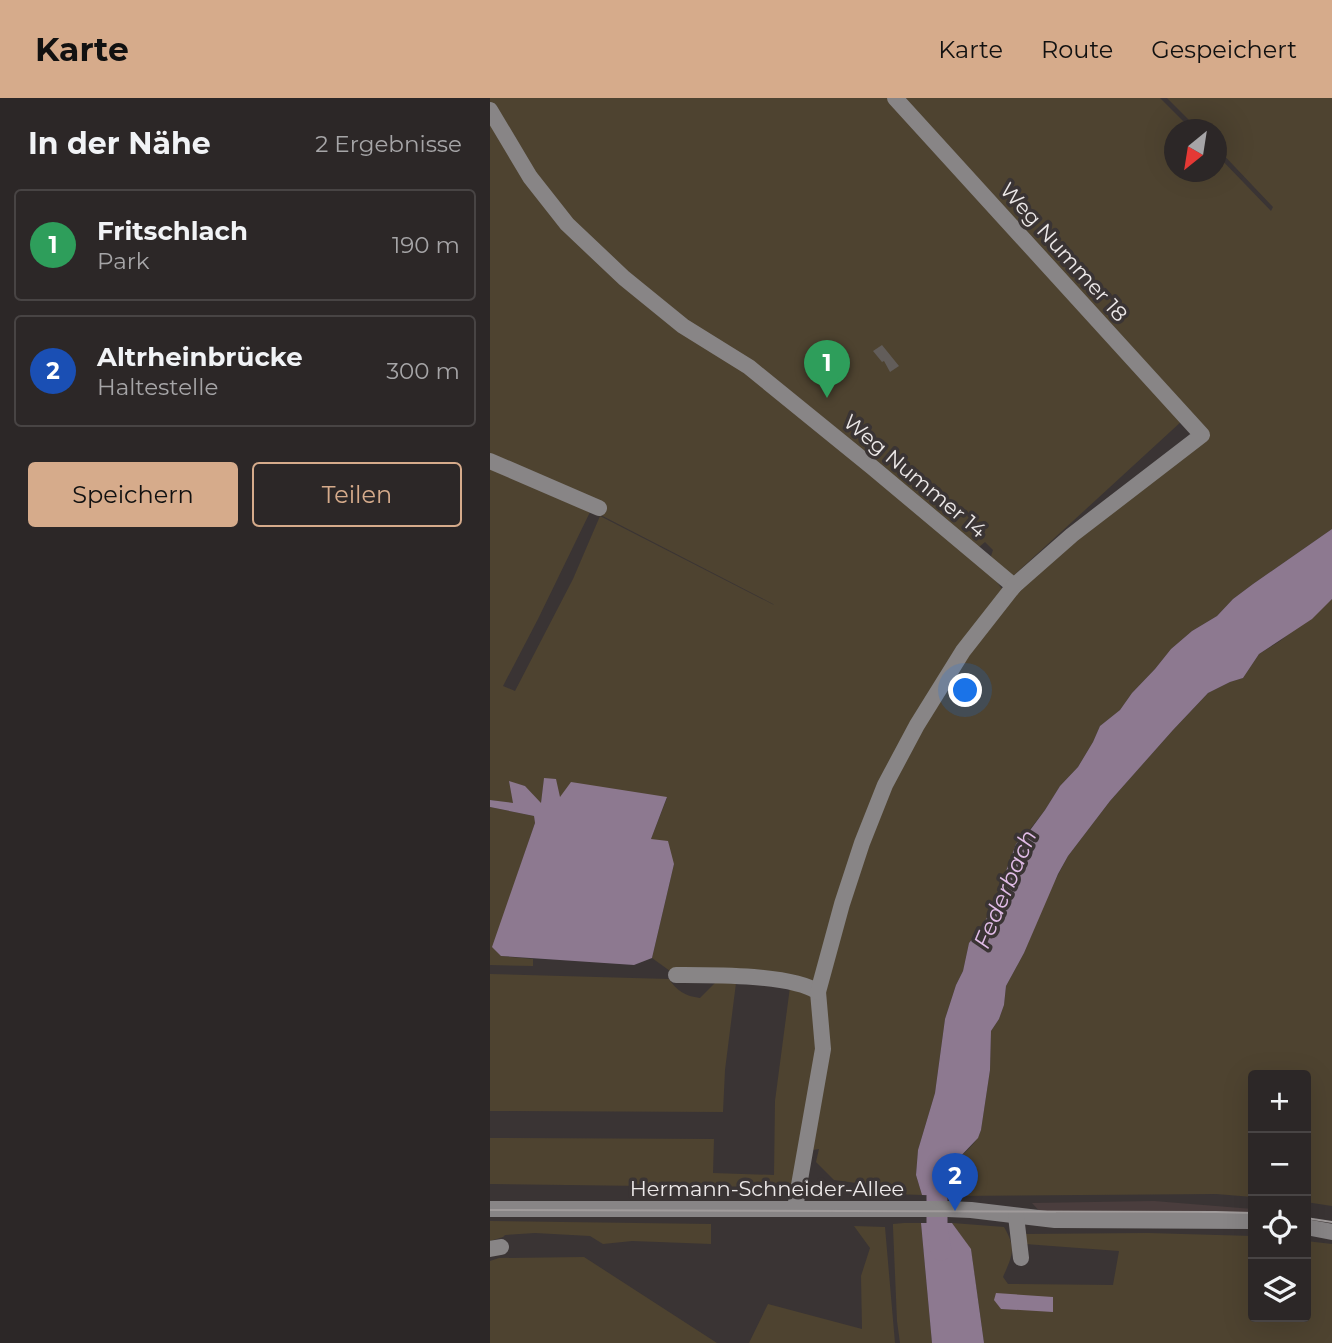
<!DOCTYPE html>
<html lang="de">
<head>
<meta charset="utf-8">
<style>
	body { margin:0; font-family:Montserrat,sans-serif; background:#342f2f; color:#f1f3f6 }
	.controls { position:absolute; right:21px; bottom:21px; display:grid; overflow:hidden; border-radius:7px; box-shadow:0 7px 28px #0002 }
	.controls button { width:63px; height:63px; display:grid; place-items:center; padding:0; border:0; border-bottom:2px solid #484444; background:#2c2727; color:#f1f3f6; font:35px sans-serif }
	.compass { position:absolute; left:674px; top:21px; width:63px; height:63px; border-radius:50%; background:#2c2727; box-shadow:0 7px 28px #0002; rotate:210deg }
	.you { position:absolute; left:476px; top:593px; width:24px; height:24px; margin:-18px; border:5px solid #fff; border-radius:50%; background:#1a73e8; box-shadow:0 0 0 10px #1a73e833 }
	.badge { display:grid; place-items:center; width:46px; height:46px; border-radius:50%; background:#d6ab8b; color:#fff; font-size:23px; font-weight:700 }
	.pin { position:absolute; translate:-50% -58px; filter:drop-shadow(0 2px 4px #0008) }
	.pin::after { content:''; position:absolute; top:37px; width:24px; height:21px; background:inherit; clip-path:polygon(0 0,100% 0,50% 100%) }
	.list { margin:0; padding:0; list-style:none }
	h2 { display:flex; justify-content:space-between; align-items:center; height:91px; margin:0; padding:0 28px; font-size:30px }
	h2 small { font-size:23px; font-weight:400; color:#a6a5a7 }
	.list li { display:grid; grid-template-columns:46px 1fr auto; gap:21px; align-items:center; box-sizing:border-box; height:112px; margin:0 14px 14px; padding:0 14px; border:2px solid #484444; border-radius:7px }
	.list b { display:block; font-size:26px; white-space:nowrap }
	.list p { margin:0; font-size:23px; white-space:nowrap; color:#a6a5a7 }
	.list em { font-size:23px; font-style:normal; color:#a6a5a7 }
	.actions { display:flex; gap:14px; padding:21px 28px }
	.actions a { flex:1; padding:16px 0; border:2px solid #d6ab8b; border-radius:7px; text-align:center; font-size:24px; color:#d6ab8b }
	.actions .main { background:#d6ab8b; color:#111 }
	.icon { flex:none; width:38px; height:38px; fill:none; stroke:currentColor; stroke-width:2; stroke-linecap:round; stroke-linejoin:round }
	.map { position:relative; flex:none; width:842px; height:1245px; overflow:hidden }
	header { display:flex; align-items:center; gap:42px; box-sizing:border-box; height:98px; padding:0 35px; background:#d6ab8b; color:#111 }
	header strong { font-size:33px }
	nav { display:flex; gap:38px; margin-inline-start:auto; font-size:24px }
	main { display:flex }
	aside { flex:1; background:#2c2727 }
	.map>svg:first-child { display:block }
	.built { fill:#4a3d3d }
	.green { fill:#4e4330; fill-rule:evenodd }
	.water { fill:#8d7990 }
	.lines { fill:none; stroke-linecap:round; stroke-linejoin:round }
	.river { stroke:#8d7990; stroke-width:21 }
	.building { fill:#625d5a }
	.minor { stroke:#888586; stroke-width:16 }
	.tram { stroke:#a09b9b; stroke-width:2 }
	.labels { text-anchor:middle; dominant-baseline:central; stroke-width:7; stroke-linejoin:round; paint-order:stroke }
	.street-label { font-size:21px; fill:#ece8e8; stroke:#3a3434 }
	.water-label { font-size:23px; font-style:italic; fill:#e1bce7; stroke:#3a3434 }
</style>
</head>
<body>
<header>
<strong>Karte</strong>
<nav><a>Karte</a><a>Route</a><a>Gespeichert</a></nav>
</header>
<main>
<aside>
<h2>In der Nähe<small>2 Ergebnisse</small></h2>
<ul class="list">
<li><span class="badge" style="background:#2e9e5b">1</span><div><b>Fritschlach</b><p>Park</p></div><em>190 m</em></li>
<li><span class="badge" style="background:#1a4fb4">2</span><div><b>Altrheinbrücke</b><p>Haltestelle</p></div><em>300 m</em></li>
</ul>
<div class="actions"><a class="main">Speichern</a><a>Teilen</a></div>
</aside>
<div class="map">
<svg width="842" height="1245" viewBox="0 0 842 1245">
	<rect width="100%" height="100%" fill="#3a3434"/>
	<!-- built -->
	<path class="built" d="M664 1103 763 1111V1120L553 1117 542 1105Z"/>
	<!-- green -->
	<g class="green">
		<path d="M0 0H670L701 31 684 32V74H726L727 57 781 113 783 109 727 50 726 32 708 31 677 0H842V431L763 486 743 501 727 518 702 533 681 551 665 571 642 595 630 612 610 628 603 644 588 669 570 688 555 712 537 735 526 746 502 811 491 830 479 845 473 873 466 887 455 921 445 995 428 1052 426 1077 432 1097 403 1096 381 1087 344 1082 326 1064 329 1051 316 1053 334 892 372 755 399 685 444 604 525 494 566 454 711 342 693 322 522 479 500 461 503 452 495 444 488 450 504 480 512 491 412 642 324 886 180 873 162 860 184 766 161 741 177 700H70L54 681 51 706 35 688 19 684 24 706 0 702ZM101 412 283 506 284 507 110 418 83 481 25 593 13 588 48 521Z"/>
		<path d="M842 501V1108L816 1104V977H763V1099L726 1096 458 1098C451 1060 483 1058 491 1032L500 972 501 933 509 921 514 907 516 888 534 855 559 794 578 758 620 703 683 632 718 595 740 584 753 580 769 556 790 543Z"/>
		<path d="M0 709 44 718 45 725 3 849 11 858 43 861V868L0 867Z"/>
		<path d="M0 876 179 881C187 893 195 898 210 900L227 883 246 885 235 972 233 1014 0 1013Z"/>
		<path d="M300 889 325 899 328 951 305 1090 0 1086V1040L224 1041 223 1075 284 1077 285 1003Z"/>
		<path d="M0 1123 221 1126V1146L142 1143 113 1146 100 1138 45 1135 15 1137 13 1139 0 1143Z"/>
		<path d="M414 1125H431L442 1245H410L407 1223 403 1129V1126Z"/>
		<path d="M462 1125 514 1129C527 1151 522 1158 513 1179L518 1186 623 1187 629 1153 535 1146V1136L658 1135 763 1138V1219H816V1143L842 1146V1245H494L481 1152Z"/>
		<path d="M364 1128 395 1129 405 1245H259L278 1206 372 1231 371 1178 380 1150Z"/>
		<path d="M94 1159 227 1245H0V1163L9 1160Z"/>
	</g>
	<!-- water -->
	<g class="water">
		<path d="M842 431V501L822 521 769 556 753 580 740 584 718 595 683 632 620 703 578 758 568 776 534 855 516 888 514 907 509 921 501 933 500 972 491 1032 488 1040 465 1064 459 1076 456 1088 458 1098 432 1097 426 1077 428 1052 445 995 455 921 466 887 473 873 479 845 491 830 502 811 526 746 538 735 555 712 570 688 588 669 603 644 610 628 630 612 642 595 665 571 681 551 702 533 727 518 743 501 763 486Z"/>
		<path d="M54 680 66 681 70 699 81 684 177 699 161 741 178 743 184 766 162 860 144 867 11 858 2 849 45 725 44 718 0 709V702L23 705 19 683 35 688 51 705Z"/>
		<path d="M431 1125H462L481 1151 494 1245H442Z"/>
		<path d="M506 1195 563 1199V1214L511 1211 504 1202Z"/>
	</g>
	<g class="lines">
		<!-- river -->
		<path class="river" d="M451 1152 447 1128V1098L454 1070"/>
	</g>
	<!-- building -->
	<path class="building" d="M392 247 409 268 400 274 394 263 392 264 383 253Z"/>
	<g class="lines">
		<!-- minor -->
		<g class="minor">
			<path d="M0 12 40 79 77 126 134 180 193 228 259 269 382 369 524 488"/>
			<path d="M0 363 109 410"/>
			<path d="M186 877C220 877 301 876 328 894L333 951 305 1110"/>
			<path d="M328 894 352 806 372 745 395 687 427 627 473 553 524 488 582 437 712 337 405 0"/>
			<path d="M0 1111H457L481 1112 565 1122 763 1123"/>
			<path d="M526 1118 531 1160"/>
			<path d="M816 1129 842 1134"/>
			<path d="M0 1151 11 1149"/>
		</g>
		<!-- tram -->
		<g class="tram">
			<path d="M0 1112 726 1114 763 1115"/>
			<path d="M816 1120 842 1124"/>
		</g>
	</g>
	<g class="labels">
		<!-- street labels -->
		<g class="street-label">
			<text transform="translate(574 154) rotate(48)">Weg Nummer 18</text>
			<text transform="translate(425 378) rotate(40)">Weg Nummer 14</text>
			<text x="277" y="1090">Hermann-Schneider-Allee</text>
		</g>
		<!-- water labels -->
		<g class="water-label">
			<text transform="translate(515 791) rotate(-67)">Federbach</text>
		</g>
	</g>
</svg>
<div class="controls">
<button>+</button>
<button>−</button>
<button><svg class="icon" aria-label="locate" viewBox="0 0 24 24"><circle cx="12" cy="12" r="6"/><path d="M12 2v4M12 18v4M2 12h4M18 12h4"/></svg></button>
<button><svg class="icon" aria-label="layers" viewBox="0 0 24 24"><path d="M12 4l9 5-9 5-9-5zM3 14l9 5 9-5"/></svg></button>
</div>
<svg class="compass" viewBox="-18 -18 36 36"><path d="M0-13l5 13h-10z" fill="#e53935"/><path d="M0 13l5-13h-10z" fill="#a6a5a7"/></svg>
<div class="you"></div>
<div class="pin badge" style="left:337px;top:300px;background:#2e9e5b">1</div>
<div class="pin badge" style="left:465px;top:1113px;background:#1a4fb4">2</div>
</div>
</main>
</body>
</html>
